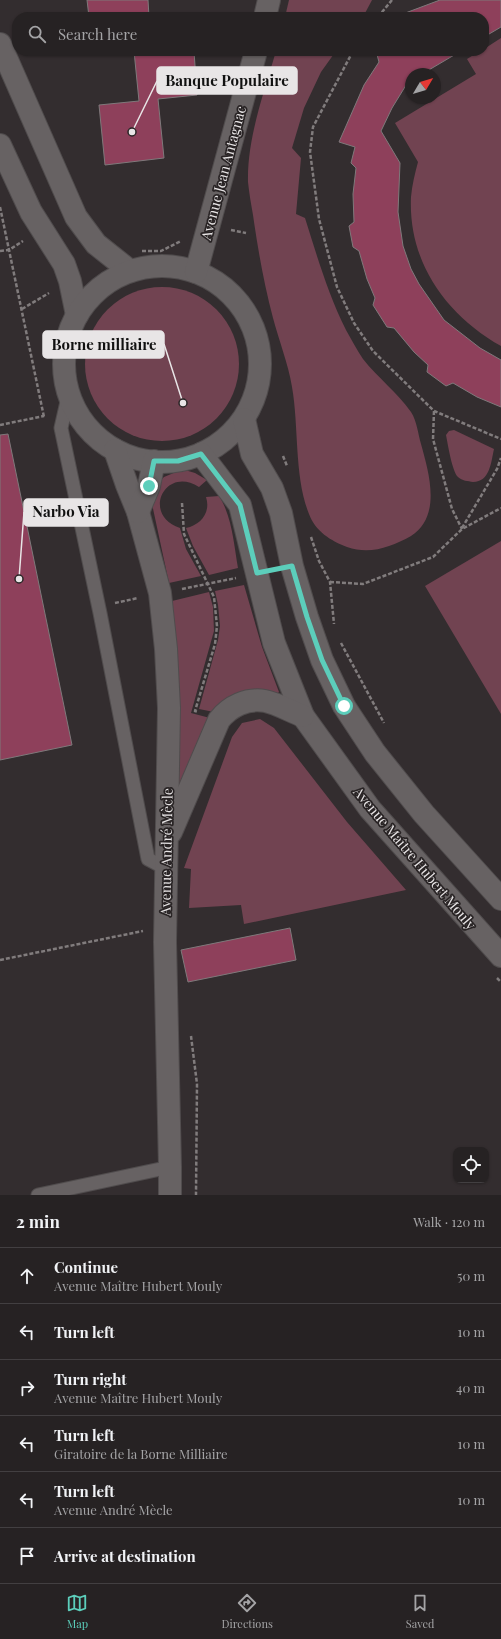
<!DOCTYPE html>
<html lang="en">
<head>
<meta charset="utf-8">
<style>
	body { margin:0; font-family:"Playfair Display",serif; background:#2e2a2b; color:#f1f3f6 }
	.controls { position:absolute; right:12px; bottom:12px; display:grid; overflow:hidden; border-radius:8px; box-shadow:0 1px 3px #0004 }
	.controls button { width:36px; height:36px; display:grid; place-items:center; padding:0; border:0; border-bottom:1px solid #423f41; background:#262223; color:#f1f3f6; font:20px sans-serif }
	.compass { position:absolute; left:405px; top:68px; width:36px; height:36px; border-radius:50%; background:#262223; box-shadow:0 1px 3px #0004; rotate:52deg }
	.stop { position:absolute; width:12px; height:12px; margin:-9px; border:3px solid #5ccebb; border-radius:50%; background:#fff }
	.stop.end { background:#5ccebb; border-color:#fff; box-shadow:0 1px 4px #0008 }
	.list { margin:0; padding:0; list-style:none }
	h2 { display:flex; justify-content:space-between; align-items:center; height:52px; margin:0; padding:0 16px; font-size:17px }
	h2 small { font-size:13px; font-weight:400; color:#a4a4a6 }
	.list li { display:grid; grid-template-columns:26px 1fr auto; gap:12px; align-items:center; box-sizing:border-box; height:56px; padding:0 16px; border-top:1px solid #423f41 }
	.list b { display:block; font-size:15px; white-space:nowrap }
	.list p { margin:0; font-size:13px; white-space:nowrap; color:#a4a4a6 }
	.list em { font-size:13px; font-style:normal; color:#a4a4a6 }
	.icon { flex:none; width:22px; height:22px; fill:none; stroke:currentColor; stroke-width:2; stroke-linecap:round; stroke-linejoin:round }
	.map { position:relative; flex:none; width:501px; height:1195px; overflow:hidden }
	.search { position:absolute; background:#262223; box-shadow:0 1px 3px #0004; left:12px; right:12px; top:12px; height:44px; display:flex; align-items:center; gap:10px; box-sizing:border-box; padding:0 14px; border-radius:16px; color:#a4a4a6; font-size:15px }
	.sheet { height:388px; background:#262223 }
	nav { display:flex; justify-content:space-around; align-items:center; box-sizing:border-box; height:56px; border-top:1px solid #423f41; background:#262223; font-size:11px; color:#a4a4a6 }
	nav a { display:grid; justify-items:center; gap:2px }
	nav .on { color:#5ccebb }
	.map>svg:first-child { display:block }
	.green { fill:#714351 }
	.building { fill:#8e405b; stroke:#7f797b }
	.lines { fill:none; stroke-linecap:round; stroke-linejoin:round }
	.lane-casing { stroke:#504c4d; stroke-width:15 }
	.secondary-casing { stroke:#504c4d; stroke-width:24 }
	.path { stroke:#817c7d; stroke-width:2.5; stroke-dasharray:4 2; stroke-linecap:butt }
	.lane { stroke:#676263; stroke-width:13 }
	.secondary { stroke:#676263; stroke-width:22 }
	.route { stroke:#5ccebb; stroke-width:5 }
	.labels { text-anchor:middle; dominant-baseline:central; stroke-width:3.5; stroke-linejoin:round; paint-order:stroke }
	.street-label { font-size:14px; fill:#e8e5e6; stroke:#292425 }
	.leader { fill:none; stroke:#e8e5e6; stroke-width:1.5 }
	.callout-dot { fill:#e8e5e6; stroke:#292425; stroke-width:1.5 }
	.callout { fill:#e8e5e6; stroke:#e8e5e6; stroke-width:1.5 }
	.callout-label { font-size:15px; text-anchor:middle; font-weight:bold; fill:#111 }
</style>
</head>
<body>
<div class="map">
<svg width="501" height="1195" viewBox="0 0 501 1195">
	<rect width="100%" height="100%" fill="#332d2f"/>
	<!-- green -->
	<g class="green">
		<path d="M289 0H372L363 17H285Z"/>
		<path d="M501 38V346C446 315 408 262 411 197 412 185 415 173 418 162L395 123 476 74 467 59 480 51H484V49Z"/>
		<path d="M276 51H336L321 72 304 108 292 148 301 158 296 214 305 218C317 256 328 294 346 330 351 339 357 350 363 359 378 378 397 392 411 412 417 421 418 434 421 444 429 473 442 516 411 536 391 547 370 555 347 547 331 541 315 531 309 514 294 477 299 427 292 387 288 363 279 341 273 318 264 284 258 250 253 215 251 204 249 192 248 182 247 138 264 93 276 51Z"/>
		<circle cx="162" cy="364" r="77"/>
		<path d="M454 430 494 449C491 462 490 482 473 482 468 481 462 481 458 477 452 471 448 445 446 435L449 431Z"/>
		<path d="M185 470 195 473 207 480 199 487C165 465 141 515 180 528L186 549 201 576 169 583 152 504 157 484 164 477 176 472Z"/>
		<path d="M219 496C232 516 234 545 238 568L209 575 193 546 186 528C201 525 211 512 206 497Z"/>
		<path d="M501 541V714L425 586Z"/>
		<path d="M244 585 262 647 279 692 278 693 264 691 214 712 199 709 218 640 220 626 218 605 215 591Z"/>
		<path d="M209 592 213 607 214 631 191 713 210 718 182 784H179L177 782C179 722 180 661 172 601Z"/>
		<path d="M260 719 274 728 347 822 406 890 244 924 241 905 189 908 191 869 184 868 232 737 242 723Z"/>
	</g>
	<!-- building -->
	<g class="building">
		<path d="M87 0H148L149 17H89Z"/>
		<path d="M440 0H501V27L484 37V17H400V15Z"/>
		<path d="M134 51H194L197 95 158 99 164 158 105 165 99 105 139 101Z"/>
		<path d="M376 51H461L422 74H411V77L392 108 381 131 400 163 398 212 403 246 411 269 419 284 444 320 480 348 501 360V407L477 397 453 383 446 386 427 372 428 365 414 352 394 328 387 327 373 305 375 298 367 279 359 251 353 247 349 226 354 222 353 194 356 168 351 163 355 147 339 142 364 85 379 62Z"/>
		<path d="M8 434 72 745 0 760V435Z"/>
		<path d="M290 928 296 960 188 982 181 950Z"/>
	</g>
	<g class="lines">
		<defs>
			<g id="lane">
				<path d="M69 393 61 428 100 613 148 859 165 868"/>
				<path d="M38 1195 170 1167"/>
			</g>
			<g id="secondary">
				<path d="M265 17 269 0"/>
				<path d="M0 44 76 217 96 244 130 271"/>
				<path d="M0 145 31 212 64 264 70 281 77 315"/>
				<circle cx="162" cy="364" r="98"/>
				<path d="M196 272 256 51"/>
				<path d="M244 419 252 454 272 488 281 513 292 566 307 617 322 660 344 706 375 753 424 814 501 899"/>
				<path d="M115 450 127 485 138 512 160 593 166 649 169 708 165 942 170 1167V1195"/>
				<path d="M201 454 240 505 274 643 303 716 370 809 501 956"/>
				<path d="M138 512 149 486 154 461"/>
				<path d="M171 832 219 720C230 706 247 698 265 701 276 703 292 712 303 716"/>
			</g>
		</defs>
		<!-- lane casing -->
		<use href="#lane" class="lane-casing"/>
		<!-- secondary casing -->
		<use href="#secondary" class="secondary-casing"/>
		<!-- path -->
		<g class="path">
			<path d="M378 17 392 0"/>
			<path d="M353 51 313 127 310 152 319 219 337 287 354 323 373 351 434 411 501 439"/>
			<path d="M0 207 44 417"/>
			<path d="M231 230 246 233"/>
			<path d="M0 251 9 250 23 241"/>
			<path d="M142 251H161L181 241"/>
			<path d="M22 309 49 293"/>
			<path d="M434 411 433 439 452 509 462 529"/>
			<path d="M0 425 44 416"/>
			<path d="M283 456 287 466"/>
			<path d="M182 503 184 534 214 597 217 626 215 644 195 711 198 712"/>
			<path d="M462 528 497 469 501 458"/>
			<path d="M311 537 319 561 330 582 334 624"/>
			<path d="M330 582 363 584 433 557 462 529 501 508"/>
			<path d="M182 589 236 578"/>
			<path d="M115 603 138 598"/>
			<path d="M341 643 384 723"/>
			<path d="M0 960 143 931"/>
			<path d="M497 978 501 982"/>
			<path d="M191 1036 197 1084 196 1195"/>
		</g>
		<!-- lane -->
		<use href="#lane" class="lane"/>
		<!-- secondary -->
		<use href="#secondary" class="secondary"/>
	</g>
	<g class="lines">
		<!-- route -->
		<path class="route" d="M149 486 154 461H178L201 454 240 505 257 573 292 566 307 617 322 660 344 706"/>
	</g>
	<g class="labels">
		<!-- street labels -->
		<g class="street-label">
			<text transform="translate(223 173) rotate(-75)">Avenue Jean Antagnac</text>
			<text transform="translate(166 852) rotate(-89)">Avenue André Mècle</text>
			<text transform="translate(415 858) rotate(50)">Avenue Maître Hubert Mouly</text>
		</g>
	</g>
	<!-- callouts -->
	<path class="leader" d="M132 132L157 81M183 403L164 344M19 579L24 512"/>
	<g class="callout-dot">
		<circle cx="132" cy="132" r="4"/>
		<circle cx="183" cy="403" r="4"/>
		<circle cx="19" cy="579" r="4"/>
	</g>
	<g class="callout">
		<rect x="157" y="67" width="140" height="27" rx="4"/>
		<rect x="43" y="331" width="121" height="27" rx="4"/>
		<rect x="24" y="499" width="84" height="27" rx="4"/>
	</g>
	<g class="callout-label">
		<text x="227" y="86">Banque Populaire</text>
		<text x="104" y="350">Borne milliaire</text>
		<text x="66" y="517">Narbo Via</text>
	</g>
</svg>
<div class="controls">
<button><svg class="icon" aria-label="locate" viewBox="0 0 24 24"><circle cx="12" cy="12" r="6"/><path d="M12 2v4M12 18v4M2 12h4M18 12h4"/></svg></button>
</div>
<svg class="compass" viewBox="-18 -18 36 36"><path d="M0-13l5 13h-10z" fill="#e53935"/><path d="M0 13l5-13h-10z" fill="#a4a4a6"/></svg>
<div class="stop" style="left:344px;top:706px"></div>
<div class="stop end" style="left:149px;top:486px"></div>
<div class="search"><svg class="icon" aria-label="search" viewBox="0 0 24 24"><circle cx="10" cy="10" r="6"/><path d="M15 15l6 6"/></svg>Search here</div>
</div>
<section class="sheet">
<h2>2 min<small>Walk · 120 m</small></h2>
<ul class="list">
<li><svg class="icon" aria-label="ahead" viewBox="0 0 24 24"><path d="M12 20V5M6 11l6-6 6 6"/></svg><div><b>Continue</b><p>Avenue Maître Hubert Mouly</p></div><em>50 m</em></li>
<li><svg class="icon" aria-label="left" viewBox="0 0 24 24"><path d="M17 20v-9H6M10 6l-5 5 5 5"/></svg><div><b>Turn left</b></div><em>10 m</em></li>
<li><svg class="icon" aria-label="right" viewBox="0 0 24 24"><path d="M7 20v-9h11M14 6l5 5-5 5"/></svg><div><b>Turn right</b><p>Avenue Maître Hubert Mouly</p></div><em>40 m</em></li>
<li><svg class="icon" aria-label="left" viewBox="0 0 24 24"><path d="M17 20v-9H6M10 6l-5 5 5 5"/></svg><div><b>Turn left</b><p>Giratoire de la Borne Milliaire</p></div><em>10 m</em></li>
<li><svg class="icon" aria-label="left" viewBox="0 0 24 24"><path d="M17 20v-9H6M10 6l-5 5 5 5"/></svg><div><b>Turn left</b><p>Avenue André Mècle</p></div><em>10 m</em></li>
<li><svg class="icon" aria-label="arrive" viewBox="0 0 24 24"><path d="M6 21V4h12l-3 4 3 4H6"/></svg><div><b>Arrive at destination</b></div></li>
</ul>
</section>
<nav>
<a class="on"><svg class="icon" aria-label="map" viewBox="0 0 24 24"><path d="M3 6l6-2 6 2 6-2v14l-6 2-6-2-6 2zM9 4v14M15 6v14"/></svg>Map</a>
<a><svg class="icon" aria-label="directions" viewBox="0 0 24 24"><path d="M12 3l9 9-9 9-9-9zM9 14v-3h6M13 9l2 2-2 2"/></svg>Directions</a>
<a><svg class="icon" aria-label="saved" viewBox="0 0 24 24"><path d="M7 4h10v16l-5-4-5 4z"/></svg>Saved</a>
</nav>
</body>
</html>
